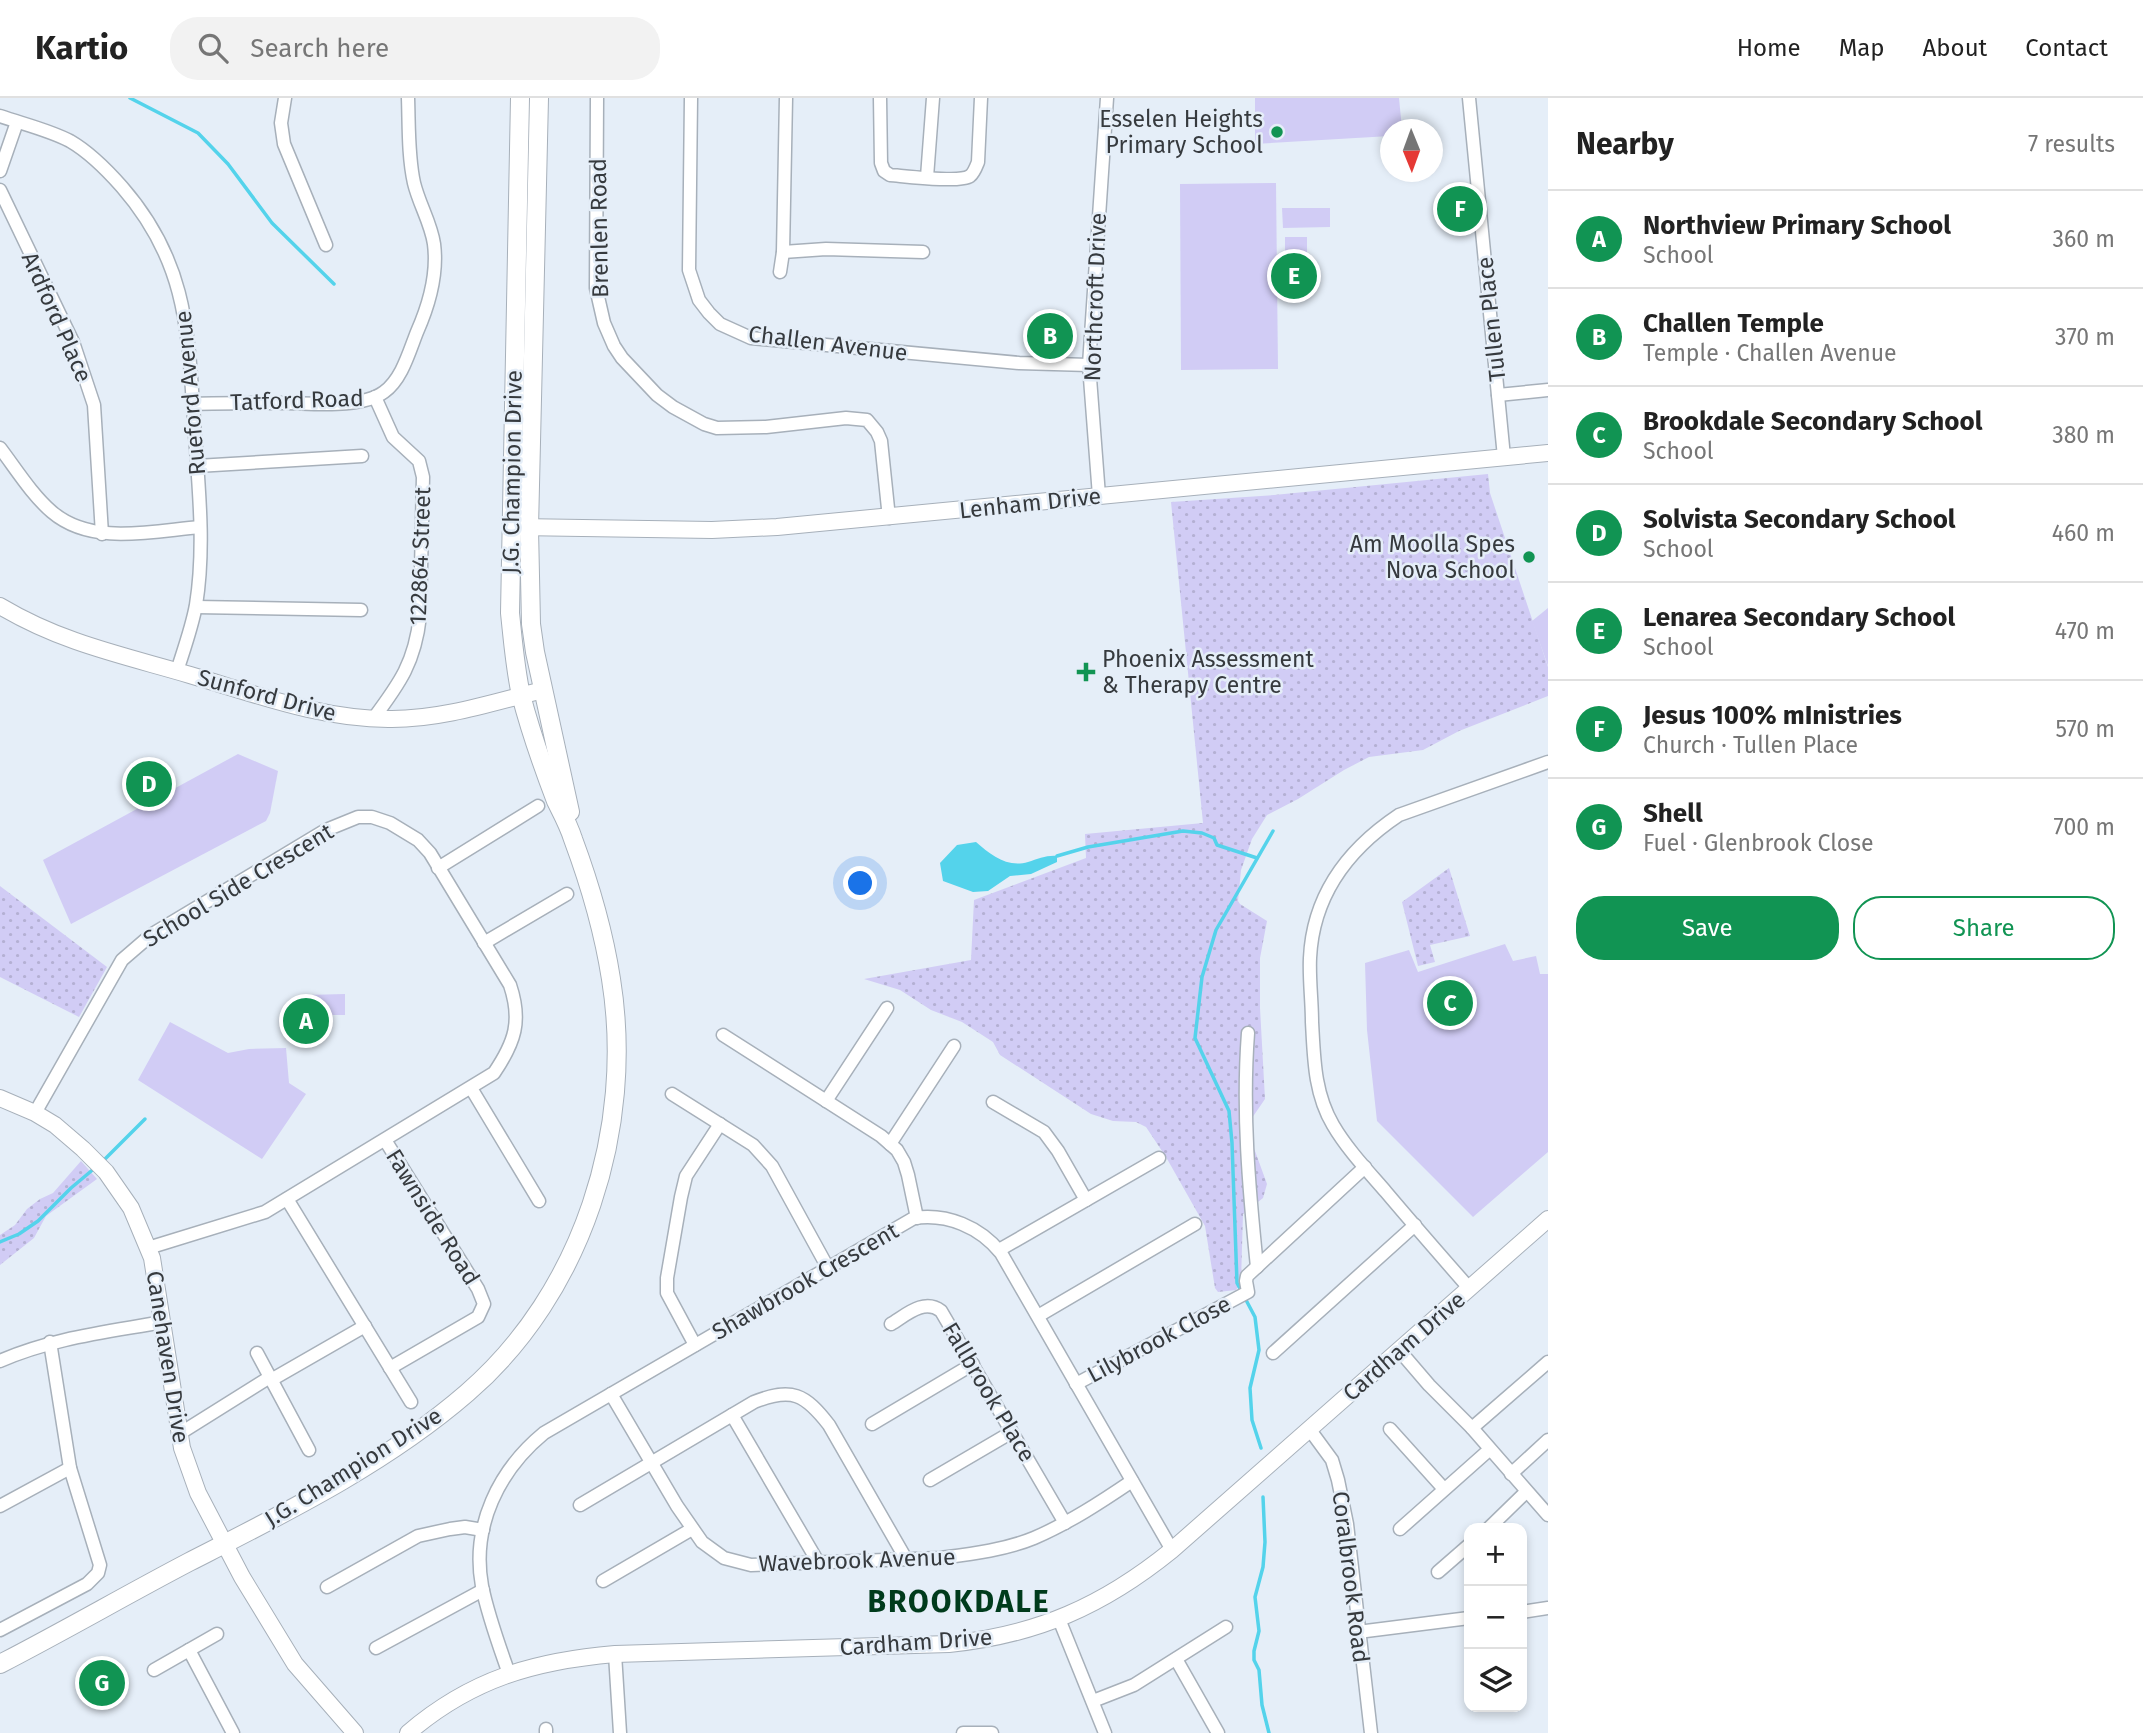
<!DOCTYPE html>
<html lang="en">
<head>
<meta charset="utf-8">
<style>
	body { margin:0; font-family:"Fira Sans",sans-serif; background:#f2f2f2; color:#222 }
	.controls { position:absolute; right:21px; bottom:21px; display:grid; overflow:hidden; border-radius:14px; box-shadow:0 4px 10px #0003 }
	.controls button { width:63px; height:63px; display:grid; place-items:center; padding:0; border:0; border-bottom:2px solid #e0e0e0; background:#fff; color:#222; font:35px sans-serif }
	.compass { position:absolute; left:1380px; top:21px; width:63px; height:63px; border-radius:50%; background:#fff; box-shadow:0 4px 10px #0003; rotate:179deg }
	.you { position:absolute; left:861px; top:786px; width:24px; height:24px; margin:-18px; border:5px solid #fff; border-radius:50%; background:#1a73e8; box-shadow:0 0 0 10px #1a73e833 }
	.badge { display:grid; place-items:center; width:46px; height:46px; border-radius:50%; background:#119453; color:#fff; font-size:23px; font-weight:700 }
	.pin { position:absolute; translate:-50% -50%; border:4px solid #fff; box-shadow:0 2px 7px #0006 }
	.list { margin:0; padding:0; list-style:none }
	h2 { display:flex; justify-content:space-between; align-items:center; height:91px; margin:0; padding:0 28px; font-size:30px }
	h2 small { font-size:23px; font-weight:400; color:#767676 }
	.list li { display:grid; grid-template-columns:46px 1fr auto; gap:21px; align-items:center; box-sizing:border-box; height:98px; padding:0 28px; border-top:2px solid #e0e0e0 }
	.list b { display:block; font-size:26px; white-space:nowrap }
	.list p { margin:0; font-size:23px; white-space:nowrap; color:#767676 }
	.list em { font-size:23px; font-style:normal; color:#767676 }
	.actions { display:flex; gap:14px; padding:21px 28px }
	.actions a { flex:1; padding:16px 0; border:2px solid #119453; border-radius:28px; text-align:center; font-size:24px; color:#119453 }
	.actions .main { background:#119453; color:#fff }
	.icon { flex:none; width:38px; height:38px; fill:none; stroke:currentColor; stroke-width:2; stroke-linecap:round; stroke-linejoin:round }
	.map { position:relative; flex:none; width:1548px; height:1635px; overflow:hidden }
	header { display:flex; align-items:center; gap:42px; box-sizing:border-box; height:98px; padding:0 35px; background:#fff; border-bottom:2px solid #e0e0e0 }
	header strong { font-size:33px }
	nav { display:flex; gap:38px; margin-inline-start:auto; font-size:24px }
	.search { width:490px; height:63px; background:#f2f2f2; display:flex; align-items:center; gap:18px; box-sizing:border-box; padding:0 24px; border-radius:28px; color:#767676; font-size:26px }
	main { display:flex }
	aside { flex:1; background:#fff }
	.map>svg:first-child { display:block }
	.grass { fill:url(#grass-dots) }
	.park { fill:#d1ccf5 }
	.water { fill:#54d3eb }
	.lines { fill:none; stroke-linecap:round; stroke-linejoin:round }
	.stream { stroke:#54d3eb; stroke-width:3.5 }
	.minor-casing { stroke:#a7b0ba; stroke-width:15 }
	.tertiary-casing { stroke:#a7b0ba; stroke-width:18 }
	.secondary-casing { stroke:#a7b0ba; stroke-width:20 }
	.minor { stroke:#fff; stroke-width:12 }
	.tertiary { stroke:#fff; stroke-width:16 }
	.secondary { stroke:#fff; stroke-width:18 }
	.poi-dot { fill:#119453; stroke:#e5eef8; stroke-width:2.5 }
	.labels { text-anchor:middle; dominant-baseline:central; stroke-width:5; stroke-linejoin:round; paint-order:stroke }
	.poi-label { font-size:23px; fill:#363a3e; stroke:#e5eef8; text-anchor:end }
	.street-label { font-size:23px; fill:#363a3e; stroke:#e5eef8 }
	.district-label { font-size:30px; font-weight:bold; letter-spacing:2px; fill:#003b1c; stroke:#e5eef8 }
</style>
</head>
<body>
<header>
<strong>Kartio</strong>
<div class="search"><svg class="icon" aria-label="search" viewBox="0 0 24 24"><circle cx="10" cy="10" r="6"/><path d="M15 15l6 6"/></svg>Search here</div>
<nav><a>Home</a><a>Map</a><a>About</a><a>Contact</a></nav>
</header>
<main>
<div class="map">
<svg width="1548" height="1635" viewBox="0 0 1548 1635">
	<defs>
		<pattern id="grass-dots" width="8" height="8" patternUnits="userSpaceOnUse" patternTransform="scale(1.75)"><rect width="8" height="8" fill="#d1ccf5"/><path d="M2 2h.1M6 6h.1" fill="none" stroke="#b4b0d3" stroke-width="1.8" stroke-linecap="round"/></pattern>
	</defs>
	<rect width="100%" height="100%" fill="#e5eef8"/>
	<!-- grass -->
	<g class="grass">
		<path d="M1488 376 1490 395 1548 569V598L1459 633 1423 652 1369 659 1344 672 1298 701 1267 717 1252 741 1241 772 1238 803 1240 806 1267 823 1260 860V910L1265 1001 1252 1020 1251 1042 1267 1086 1263 1100 1243 1116 1241 1184 1236 1192 1218 1194 1215 1190 1205 1128 1166 1059 1146 1029 1136 1024 1113 1023 1091 1016 1000 957 993 944 962 924 931 912 900 892 864 881 971 862 974 802 1086 760 1085 736 1203 725 1171 404 1274 397Z"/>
		<path d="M1449 770 1470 838 1430 847 1435 864 1418 868 1402 804Z"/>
		<path d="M0 788 107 869 79 919 0 879Z"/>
		<path d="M81 1063 97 1081 46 1118 34 1140 0 1167V1137L15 1127 27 1111 40 1101 53 1095Z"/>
	</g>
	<!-- park -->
	<g class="park">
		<path d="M1255 0H1399L1402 31 1391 32 1390 38 1255 46Z"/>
		<path d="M1276 85 1278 271 1181 272 1180 86Z"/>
		<path d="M1282 110H1330V129L1283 130Z"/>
		<rect x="1285" y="139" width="22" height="47"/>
		<path d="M1548 510V568L1532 523Z"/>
		<path d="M238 656 278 673 270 715 266 723 71 826 43 762Z"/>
		<path d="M1505 846 1513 863 1536 858 1540 876H1548V1054L1473 1119 1377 1023 1367 932 1365 865 1409 852 1418 874Z"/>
		<path d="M345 896V917H306V897Z"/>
		<path d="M170 924 228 955 249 951 286 950 289 985 306 996 262 1061 138 982Z"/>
	</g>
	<!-- water -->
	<path class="water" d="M976 744C991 757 1007 770 1028 764 1038 761 1047 757 1057 758V764L1031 776 1010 778 988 793 973 794 943 783 940 765 957 747Z"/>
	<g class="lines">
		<!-- stream -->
		<g class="stream">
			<path d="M130 0 198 35 228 66 272 125 334 186"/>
			<path d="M1057 758 1088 749 1183 733 1202 735 1214 740 1217 747 1257 760"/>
			<path d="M102 1064 145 1021"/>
			<path d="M0 1144 19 1136 38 1123 71 1090 96 1069"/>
			<path d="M1261 1350 1252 1322 1250 1290 1259 1252 1255 1219 1237 1185 1232 1045 1229 1013 1195 940 1202 879 1216 832 1273 733"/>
			<path d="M1263 1399 1265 1444 1263 1469 1255 1499 1259 1533 1254 1553V1562L1259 1572 1262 1607 1269 1635"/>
		</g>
		<defs>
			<g id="minor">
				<path d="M285 0 281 25 284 46 326 147"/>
				<path d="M597 0 596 190 604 225 614 248 622 260 657 297 673 309 704 326 717 330 766 329 846 320 867 322 877 334 881 343 889 420"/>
				<path d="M691 0 689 172 699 202 709 215 720 226 751 240 1019 265 1089 267"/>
				<path d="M880 0 881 65 884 73 890 77C904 78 960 85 970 78 974 75 976 69 978 64L981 0"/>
				<path d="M1469 0 1504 359"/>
				<path d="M0 18C23 26 49 32 70 43 89 54 107 72 122 89 190 167 188 239 195 337 199 393 205 451 196 507 192 529 184 551 177 573"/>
				<path d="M0 73 17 24"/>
				<path d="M927 79 933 0"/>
				<path d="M0 92 73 244 94 307 102 436"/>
				<path d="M783 154 826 151 923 154"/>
				<path d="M780 174 783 154 786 0"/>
				<path d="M1498 297 1548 292"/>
				<path d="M193 306C223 305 253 305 284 305 311 305 361 311 384 294 402 281 409 254 417 234 429 207 438 177 434 146 431 125 419 106 414 85 408 58 409 28 408 0"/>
				<path d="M0 350C16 371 32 397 52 414 92 448 152 433 200 429"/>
				<path d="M197 368 362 358"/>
				<path d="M1099 398 1089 267 1107 0"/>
				<path d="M196 509 361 512"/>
				<path d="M373 621C400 585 415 564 420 518L423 379 419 363 393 339 375 299"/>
				<path d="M438 770 538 708"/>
				<path d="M484 845 567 796"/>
				<path d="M1248 935C1242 1014 1249 1091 1257 1169"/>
				<path d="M723 937 881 1038 897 1052 904 1064 908 1077 917 1120"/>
				<path d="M471 990 539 1103"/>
				<path d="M672 996 753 1047 772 1068 828 1170"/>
				<path d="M826 1003 887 910"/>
				<path d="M993 1004 1044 1034 1058 1053 1086 1102"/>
				<path d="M35 1015 122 862 151 837 326 732 358 719H372L390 725 418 742 430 755 510 887C522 923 515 944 494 975L265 1114 148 1150"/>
				<path d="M385 1042 478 1191 484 1206 478 1219 390 1270"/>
				<path d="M890 1046 954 948"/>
				<path d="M287 1101 411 1304"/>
				<path d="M999 1152 1159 1060"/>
				<path d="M1469 1190C1441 1158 1413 1126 1386 1094 1367 1072 1347 1051 1333 1027 1314 995 1314 959 1312 924 1312 903 1309 881 1310 860 1313 796 1348 751 1399 717L1548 664"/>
				<path d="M1038 1218 1195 1126"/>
				<path d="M891 1226C906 1217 924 1200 941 1213L1065 1425"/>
				<path d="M695 1247 667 1195V1180L681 1099 686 1078 720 1026"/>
				<path d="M1399 1252 1429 1287 1472 1330 1548 1417"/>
				<path d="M257 1255 309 1352"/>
				<path d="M1273 1255 1415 1127"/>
				<path d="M0 1263C52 1240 108 1234 163 1224"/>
				<path d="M271 1282 365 1228"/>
				<path d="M1076 1286 1248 1194 1246 1183 1247 1178 1365 1069"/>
				<path d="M611 1296 677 1408 702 1444 724 1460 751 1467 940 1460C971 1456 1005 1452 1034 1440 1069 1425 1101 1404 1132 1383"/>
				<path d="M732 1317 818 1464"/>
				<path d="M872 1326 973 1266"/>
				<path d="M1472 1330 1548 1264"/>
				<path d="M1390 1331 1444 1391"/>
				<path d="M1310 1332 1332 1362 1338 1382 1347 1426 1371 1635"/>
				<path d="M179 1336 270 1279"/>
				<path d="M1511 1376 1548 1342"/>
				<path d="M930 1382 1012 1334"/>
				<path d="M580 1407 754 1304C792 1289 805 1296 829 1327L906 1461"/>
				<path d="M0 1408 70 1370"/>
				<path d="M1489 1430 1526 1394"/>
				<path d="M1400 1431 1489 1352"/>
				<path d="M1438 1474 1469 1447"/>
				<path d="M603 1483 692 1431"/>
				<path d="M327 1489 418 1438 450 1431 465 1429 483 1432"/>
				<path d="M1522 1514 1548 1510"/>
				<path d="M1059 1521 1105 1635"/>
				<path d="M0 1532 87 1486 98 1475 100 1467 70 1370 50 1244"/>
				<path d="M1358 1534 1469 1520"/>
				<path d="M376 1550 483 1492"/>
				<path d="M189 1552 233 1635"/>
				<path d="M615 1556 620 1635"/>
				<path d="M1176 1561 1218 1635"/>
				<path d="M154 1572 217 1536"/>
				<path d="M509 1576C499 1547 488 1518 482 1488 471 1428 499 1372 544 1335L914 1120C947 1115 980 1129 1001 1155L1172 1452"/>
				<path d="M1093 1603 1134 1587 1226 1529"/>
				<path d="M546 1631V1635"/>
				<path d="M963 1635H992"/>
			</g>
			<g id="tertiary">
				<path d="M518 429 712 432 777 429 1548 355"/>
				<path d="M0 508C62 545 122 557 190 577 255 596 323 622 392 621 443 621 494 604 543 592"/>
				<path d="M0 1000 35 1015 55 1027 83 1051 106 1074 131 1110 152 1160 182 1350 198 1395 242 1479 295 1566 355 1635"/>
				<path d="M408 1635C471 1581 534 1563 615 1556L949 1546C1037 1537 1103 1508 1172 1452L1548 1121"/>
			</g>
			<g id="secondary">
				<path d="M539 0 529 430 531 526 535 554 570 714"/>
				<path d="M0 1566C64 1533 126 1497 189 1464 285 1415 385 1366 467 1295 583 1195 635 1030 611 881 604 836 589 784 573 741 569 728 562 715 556 703 543 669 530 632 521 597 515 570 513 543 510 515L520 0"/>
			</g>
		</defs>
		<!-- minor casing -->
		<use href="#minor" class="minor-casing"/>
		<!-- tertiary casing -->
		<use href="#tertiary" class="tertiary-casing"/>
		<!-- secondary casing -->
		<use href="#secondary" class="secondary-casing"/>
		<!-- minor -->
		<use href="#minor" class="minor"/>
		<!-- tertiary -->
		<use href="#tertiary" class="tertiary"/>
		<!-- secondary -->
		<use href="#secondary" class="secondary"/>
	</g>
	<!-- markers -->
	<g class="poi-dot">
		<circle cx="1277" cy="34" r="7"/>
		<circle cx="1529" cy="459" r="7"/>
		<path d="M1082.5 563.5h7v7h7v7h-7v7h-7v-7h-7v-7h7z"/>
	</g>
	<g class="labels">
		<!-- poi labels -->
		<g class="poi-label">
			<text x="1263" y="21">Esselen Heights<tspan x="1263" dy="26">Primary School</tspan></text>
			<text x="1515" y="446">Am Moolla Spes<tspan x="1515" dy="26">Nova School</tspan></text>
			<text x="1102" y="561" text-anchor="start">Phoenix Assessment<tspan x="1102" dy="26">&amp; Therapy Centre</tspan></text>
		</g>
		<!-- street labels -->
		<g class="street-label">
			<text transform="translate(599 130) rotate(-91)">Brenlen Road</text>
			<text transform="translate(1095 199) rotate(-88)">Northcroft Drive</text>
			<text transform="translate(57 219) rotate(66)">Ardford Place</text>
			<text transform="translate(1491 221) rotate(-96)">Tullen Place</text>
			<text transform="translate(828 245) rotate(7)">Challen Avenue</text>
			<text transform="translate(190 295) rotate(-95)">Rueford Avenue</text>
			<text transform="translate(297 302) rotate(-2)">Tatford Road</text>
			<text transform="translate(512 374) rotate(-89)">J.G. Champion Drive</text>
			<text transform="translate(1030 405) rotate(-6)">Lenham Drive</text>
			<text transform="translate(420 458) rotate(-88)">122864 Street</text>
			<text transform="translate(267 597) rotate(15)">Sunford Drive</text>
			<text transform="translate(238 787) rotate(-31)">School Side Crescent</text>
			<text transform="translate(433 1119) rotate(58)">Fawnside Road</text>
			<text transform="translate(805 1183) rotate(-30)">Shawbrook Crescent</text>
			<text transform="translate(1159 1241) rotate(-28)">Lilybrook Close</text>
			<text transform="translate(1404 1248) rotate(-41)">Cardham Drive</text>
			<text transform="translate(168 1259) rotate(81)">Canehaven Drive</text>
			<text transform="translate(989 1294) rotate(59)">Fallbrook Place</text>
			<text transform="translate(353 1369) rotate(-32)">J.G. Champion Drive</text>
			<text transform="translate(857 1462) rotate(-2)">Wavebrook Avenue</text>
			<text transform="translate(1351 1479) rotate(83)">Coralbrook Road</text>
			<text transform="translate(916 1544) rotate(-4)">Cardham Drive</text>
		</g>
		<!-- district labels -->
		<g class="district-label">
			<text x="959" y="1504">BROOKDALE</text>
		</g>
	</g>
</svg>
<div class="controls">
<button>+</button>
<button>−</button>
<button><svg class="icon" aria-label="layers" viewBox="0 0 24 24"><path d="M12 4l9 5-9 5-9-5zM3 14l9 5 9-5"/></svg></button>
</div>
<svg class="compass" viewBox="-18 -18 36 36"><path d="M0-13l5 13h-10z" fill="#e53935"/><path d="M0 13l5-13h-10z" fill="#767676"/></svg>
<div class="you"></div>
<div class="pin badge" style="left:306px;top:923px">A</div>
<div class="pin badge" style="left:1050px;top:238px">B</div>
<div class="pin badge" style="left:1450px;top:905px">C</div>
<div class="pin badge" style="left:149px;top:686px">D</div>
<div class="pin badge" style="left:1294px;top:178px">E</div>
<div class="pin badge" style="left:1460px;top:111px">F</div>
<div class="pin badge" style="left:102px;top:1585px">G</div>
</div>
<aside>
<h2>Nearby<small>7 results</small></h2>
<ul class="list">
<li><span class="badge">A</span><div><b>Northview Primary School</b><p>School</p></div><em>360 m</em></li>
<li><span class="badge">B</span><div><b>Challen Temple</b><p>Temple · Challen Avenue</p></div><em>370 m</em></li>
<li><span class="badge">C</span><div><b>Brookdale Secondary School</b><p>School</p></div><em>380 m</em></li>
<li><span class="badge">D</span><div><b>Solvista Secondary School</b><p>School</p></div><em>460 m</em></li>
<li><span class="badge">E</span><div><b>Lenarea Secondary School</b><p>School</p></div><em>470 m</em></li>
<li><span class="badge">F</span><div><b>Jesus 100% mInistries</b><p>Church · Tullen Place</p></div><em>570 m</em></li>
<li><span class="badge">G</span><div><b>Shell</b><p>Fuel · Glenbrook Close</p></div><em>700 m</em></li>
</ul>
<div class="actions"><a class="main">Save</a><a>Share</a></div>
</aside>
</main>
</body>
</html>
